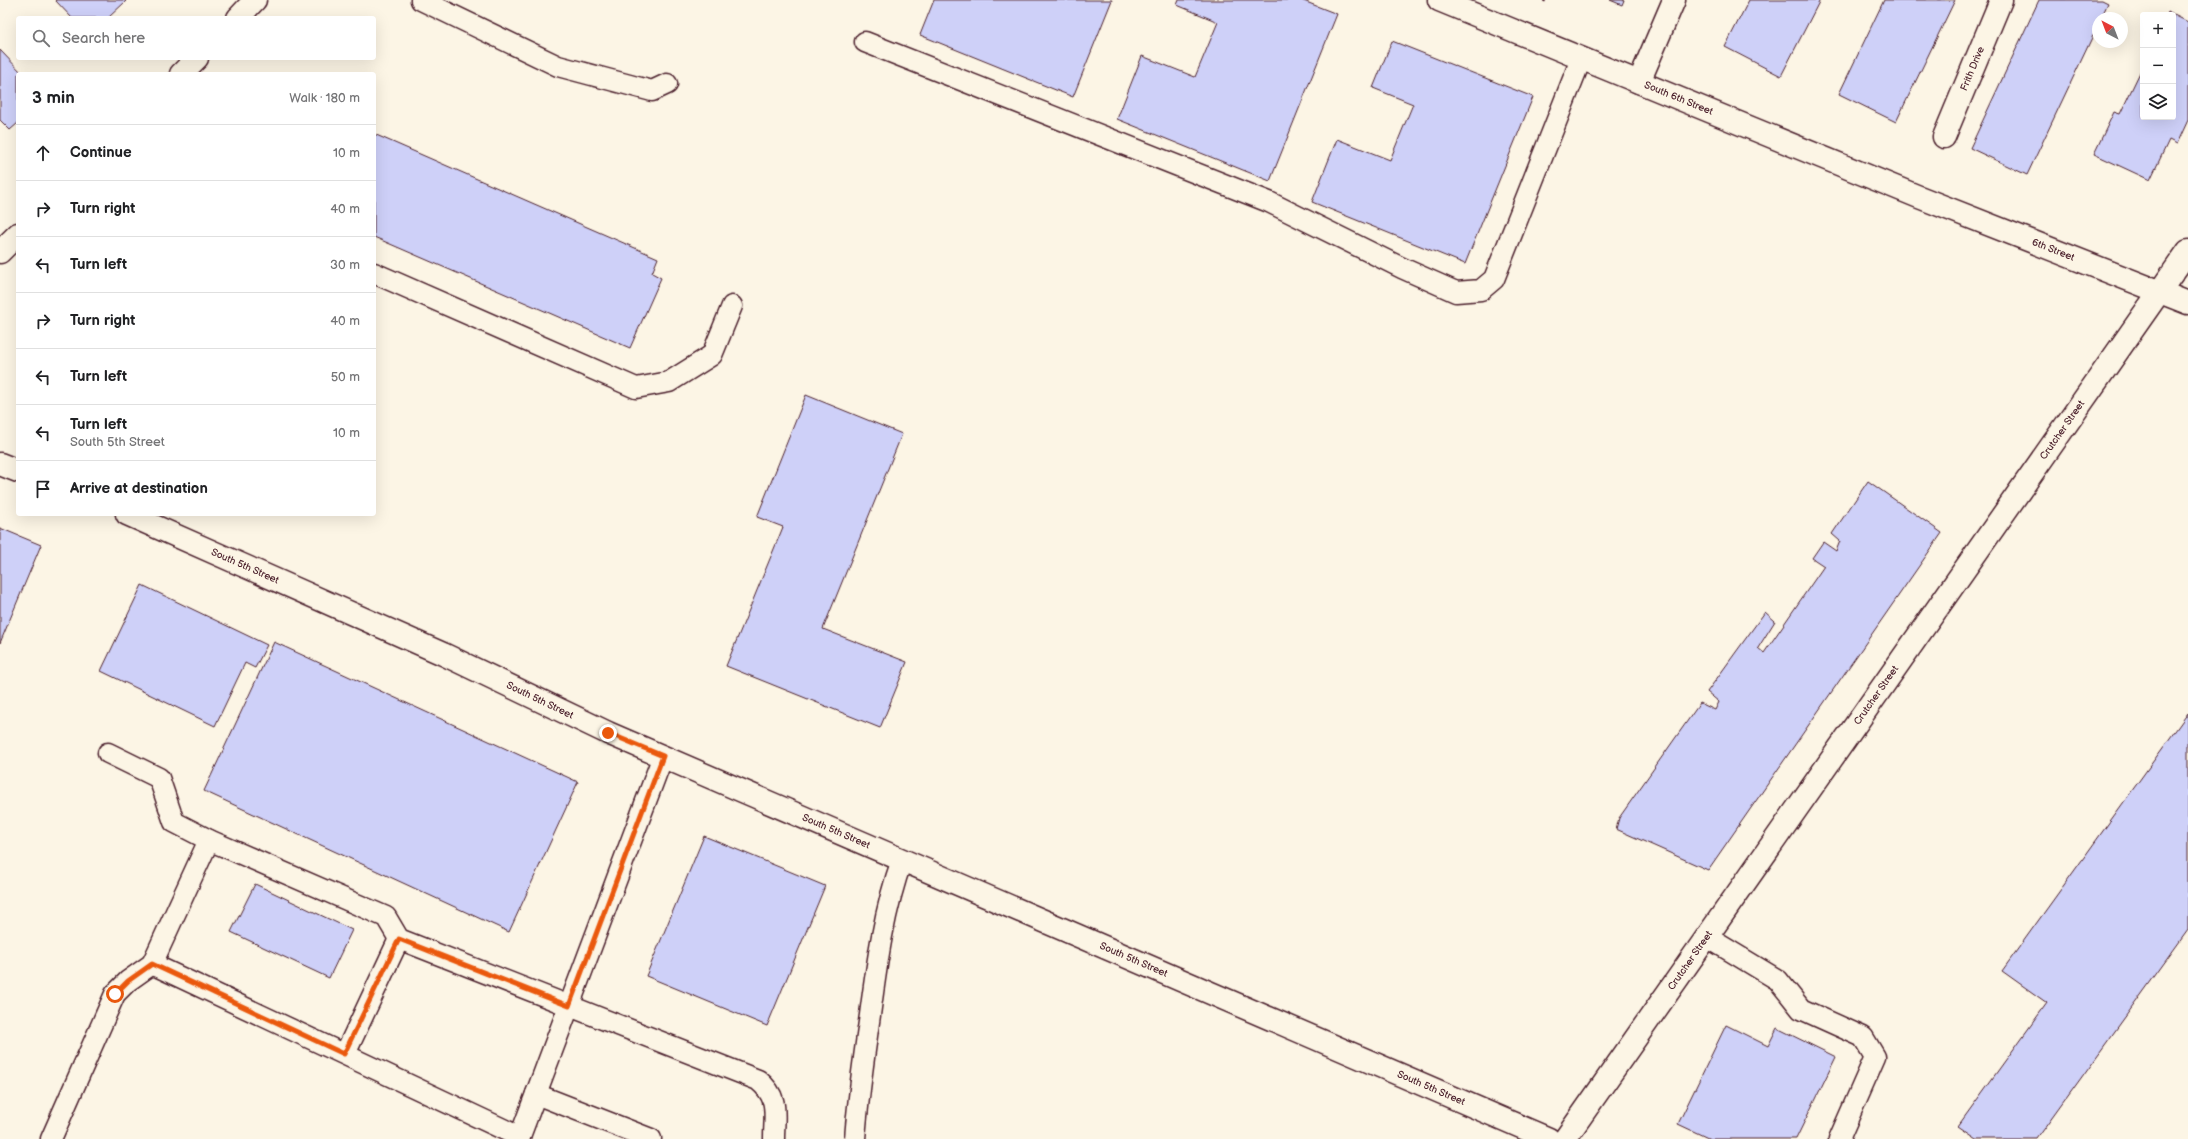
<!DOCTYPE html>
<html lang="en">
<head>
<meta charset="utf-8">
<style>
	body { margin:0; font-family:"Balsamiq Sans",sans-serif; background:#f6f6f6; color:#202124 }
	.controls { position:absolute; right:12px; top:12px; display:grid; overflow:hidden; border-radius:4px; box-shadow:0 4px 16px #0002 }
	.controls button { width:36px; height:36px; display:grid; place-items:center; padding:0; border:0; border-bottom:1px solid #e0e0e0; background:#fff; color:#202124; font:20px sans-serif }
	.compass { position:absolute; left:2092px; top:12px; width:36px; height:36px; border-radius:50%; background:#fff; box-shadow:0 4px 16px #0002; rotate:318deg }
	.stop { position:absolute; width:12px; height:12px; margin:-9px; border:3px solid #ea580c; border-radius:50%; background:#fff }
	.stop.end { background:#ea580c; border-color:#fff; box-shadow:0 1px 4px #0008 }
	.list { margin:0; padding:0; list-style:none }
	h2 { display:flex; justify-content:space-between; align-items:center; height:52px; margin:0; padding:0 16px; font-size:17px }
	h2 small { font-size:13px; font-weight:400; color:#757577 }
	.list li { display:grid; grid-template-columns:26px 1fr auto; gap:12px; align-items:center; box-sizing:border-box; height:56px; padding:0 16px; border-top:1px solid #e0e0e0 }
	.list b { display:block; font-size:15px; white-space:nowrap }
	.list p { margin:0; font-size:13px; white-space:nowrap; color:#757577 }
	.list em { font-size:13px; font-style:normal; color:#757577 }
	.icon { flex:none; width:22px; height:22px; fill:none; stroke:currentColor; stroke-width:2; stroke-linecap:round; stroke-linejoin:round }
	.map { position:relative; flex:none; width:2188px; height:1139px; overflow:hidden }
	.search { position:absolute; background:#fff; box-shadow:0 4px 16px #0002; left:16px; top:16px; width:360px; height:44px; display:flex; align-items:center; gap:10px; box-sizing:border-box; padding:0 14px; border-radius:4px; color:#757577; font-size:15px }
	.panel { position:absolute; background:#fff; box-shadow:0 4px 16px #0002; left:16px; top:72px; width:360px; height:444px; border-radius:4px }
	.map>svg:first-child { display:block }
	.building { fill:#ced0f8; stroke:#4a1f2b }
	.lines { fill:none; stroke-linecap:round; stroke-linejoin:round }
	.service-casing { stroke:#4a1f2b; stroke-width:23 }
	.minor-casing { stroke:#4a1f2b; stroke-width:25 }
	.path { stroke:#4a1f2b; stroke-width:2.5; stroke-dasharray:3 3; stroke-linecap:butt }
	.service { stroke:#fcf5e5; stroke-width:20 }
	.minor { stroke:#fcf5e5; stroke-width:22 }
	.route { stroke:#ea580c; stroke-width:5 }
	.labels { text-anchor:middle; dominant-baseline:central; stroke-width:3.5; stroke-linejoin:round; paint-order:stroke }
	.street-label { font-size:10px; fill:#4a1f2b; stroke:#fcf5e5 }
</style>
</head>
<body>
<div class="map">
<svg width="2188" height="1139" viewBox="0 0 2188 1139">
	<rect width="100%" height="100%" fill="#fcf5e5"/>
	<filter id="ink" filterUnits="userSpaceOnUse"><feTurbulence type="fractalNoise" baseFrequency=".025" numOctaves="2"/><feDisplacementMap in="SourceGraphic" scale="8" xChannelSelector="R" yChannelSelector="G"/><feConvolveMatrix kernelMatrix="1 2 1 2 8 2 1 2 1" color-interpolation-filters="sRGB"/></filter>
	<g filter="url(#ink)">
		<!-- building -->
		<g class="building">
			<path d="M55 0H124L126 1 108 18H72Z"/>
			<path d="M934 0H1112L1073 97 920 35Z"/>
			<path d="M1179 0H1301L1337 14 1270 181 1117 119 1142 56 1195 77 1218 22 1177 5Z"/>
			<path d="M1610 0H1624L1622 5Z"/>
			<path d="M1749 0H1820L1781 76 1725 47Z"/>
			<path d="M1884 0H1955L1896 122 1839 94Z"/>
			<path d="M2039 0H2102L2108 3 2101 18H2098V25L2027 175 1970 148Z"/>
			<path d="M2168 12 2188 22V120L2177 144 2169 140 2150 180 2094 154 2114 112 2120 114 2143 66V117H2173V15H2167Z"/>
			<path d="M1392 41 1533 97 1465 264 1312 202 1337 139 1390 160 1413 104 1373 88Z"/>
			<path d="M0 50 23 74H18V123L10 130 0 120Z"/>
			<path d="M374 134 658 258 652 273 661 278 630 348 374 237Z"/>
			<path d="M806 395 902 434 823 629 907 662 880 728 726 666 783 527 757 517Z"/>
			<path d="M1868 481 1942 533 1708 870 1616 829 1619 818 1700 703 1715 710 1719 702 1707 692 1765 612 1775 621 1758 648 1764 653 1824 566 1812 558 1823 542 1836 551 1840 541 1832 534Z"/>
			<path d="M0 528 41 545 0 643Z"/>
			<path d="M142 585 267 645 255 668 245 663 215 726 101 671Z"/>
			<path d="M274 642 578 782 509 932 204 791Z"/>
			<path d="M2188 713V930L2037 1139H1977L1958 1126 2047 1003 2002 971Z"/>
			<path d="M704 836 825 886 767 1026 646 976Z"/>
			<path d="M255 884 352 930 329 978 231 932Z"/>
			<path d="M1726 1025 1768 1046 1777 1028 1836 1057 1796 1139H1710L1678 1124Z"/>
		</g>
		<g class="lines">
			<defs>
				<g id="service">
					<path d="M421 0 558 66 652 91 667 84"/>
					<path d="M865 42 1269 202 1402 268 1456 292 1481 290 1494 279 1581 59"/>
					<path d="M374 273 636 388 669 382 712 355 732 306"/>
					<path d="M108 753 159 778 174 822 209 840"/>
					<path d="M1707 937 1778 980 1801 1009 1863 1037 1875 1057 1839 1139"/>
					<path d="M345 1054 399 939"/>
					<path d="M536 1094 651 1139"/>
					<path d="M520 1137 152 964 209 840 386 917 399 939 758 1080C780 1098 774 1113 774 1139"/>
					<path d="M51 1139 115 994 128 981 152 964"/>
					<path d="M519 1139 663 756"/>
					<path d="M855 1139C858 1097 864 1056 870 1015 877 962 884 910 902 860"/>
				</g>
				<g id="minor">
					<path id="s1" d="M1439 0 1919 197 2188 303"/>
					<path d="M238 18 255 0"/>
					<path d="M181 74 197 58"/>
					<path d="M1639 82 1674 0"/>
					<path id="s2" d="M1944 137 2001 0"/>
					<path d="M0 252 18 234"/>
					<path d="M0 464 18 471"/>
					<path id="s3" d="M127 514 443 654 608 733 1549 1139"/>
					<path id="s4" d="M1565 1139 2188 251"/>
				</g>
			</defs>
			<!-- service casing -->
			<use href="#service" class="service-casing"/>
			<!-- minor casing -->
			<use href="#minor" class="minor-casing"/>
			<!-- path -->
			<path class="path" d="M1544 2 1545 0"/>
			<!-- service -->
			<use href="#service" class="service"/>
			<!-- minor -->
			<use href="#minor" class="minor"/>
		</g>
	</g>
	<g class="lines" filter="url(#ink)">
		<!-- route -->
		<path class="route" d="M115 994 128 981 152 964 344 1054 399 939 569 1006 663 756 608 733"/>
	</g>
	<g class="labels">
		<!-- street labels -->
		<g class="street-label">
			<text stroke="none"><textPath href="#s2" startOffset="74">Frith Drive</textPath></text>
			<text stroke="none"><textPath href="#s1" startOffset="259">South 6th Street</textPath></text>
			<text stroke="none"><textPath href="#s1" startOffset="663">6th Street</textPath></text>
			<text stroke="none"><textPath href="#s4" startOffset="866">Crutcher Street</textPath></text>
			<text stroke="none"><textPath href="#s3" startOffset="129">South 5th Street</textPath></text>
			<text stroke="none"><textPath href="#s4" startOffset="542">Crutcher Street</textPath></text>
			<text stroke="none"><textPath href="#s3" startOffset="453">South 5th Street</textPath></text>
			<text stroke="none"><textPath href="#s3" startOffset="777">South 5th Street</textPath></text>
			<text stroke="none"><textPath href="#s3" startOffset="1101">South 5th Street</textPath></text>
			<text stroke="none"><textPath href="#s4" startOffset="218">Crutcher Street</textPath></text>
			<text stroke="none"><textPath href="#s3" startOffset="1425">South 5th Street</textPath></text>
		</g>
	</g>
</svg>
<div class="controls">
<button>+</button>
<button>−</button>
<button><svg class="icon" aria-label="layers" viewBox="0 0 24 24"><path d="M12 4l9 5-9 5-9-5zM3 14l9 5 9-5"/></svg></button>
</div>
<svg class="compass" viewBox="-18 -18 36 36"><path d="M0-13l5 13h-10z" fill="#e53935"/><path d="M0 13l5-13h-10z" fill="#757577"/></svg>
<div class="stop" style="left:115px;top:994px"></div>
<div class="stop end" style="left:608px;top:733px"></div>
<div class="search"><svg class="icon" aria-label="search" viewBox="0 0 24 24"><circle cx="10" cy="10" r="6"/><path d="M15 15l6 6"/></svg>Search here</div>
<section class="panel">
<h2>3 min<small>Walk · 180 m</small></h2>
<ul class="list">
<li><svg class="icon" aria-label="ahead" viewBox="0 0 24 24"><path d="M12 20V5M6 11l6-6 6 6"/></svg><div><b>Continue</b></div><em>10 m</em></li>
<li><svg class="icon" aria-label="right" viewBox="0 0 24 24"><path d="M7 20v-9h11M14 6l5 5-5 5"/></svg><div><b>Turn right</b></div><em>40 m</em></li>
<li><svg class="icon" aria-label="left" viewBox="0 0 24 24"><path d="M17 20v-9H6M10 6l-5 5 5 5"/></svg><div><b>Turn left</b></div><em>30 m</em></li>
<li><svg class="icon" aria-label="right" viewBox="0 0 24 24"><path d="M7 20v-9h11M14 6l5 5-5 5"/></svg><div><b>Turn right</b></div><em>40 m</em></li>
<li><svg class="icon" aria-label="left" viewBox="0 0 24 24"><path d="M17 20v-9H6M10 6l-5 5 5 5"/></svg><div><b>Turn left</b></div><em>50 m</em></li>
<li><svg class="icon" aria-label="left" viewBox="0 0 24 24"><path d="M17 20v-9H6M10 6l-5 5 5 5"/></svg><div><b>Turn left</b><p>South 5th Street</p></div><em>10 m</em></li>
<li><svg class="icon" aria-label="arrive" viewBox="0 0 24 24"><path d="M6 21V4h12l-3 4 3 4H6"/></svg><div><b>Arrive at destination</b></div></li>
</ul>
</section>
</div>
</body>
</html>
